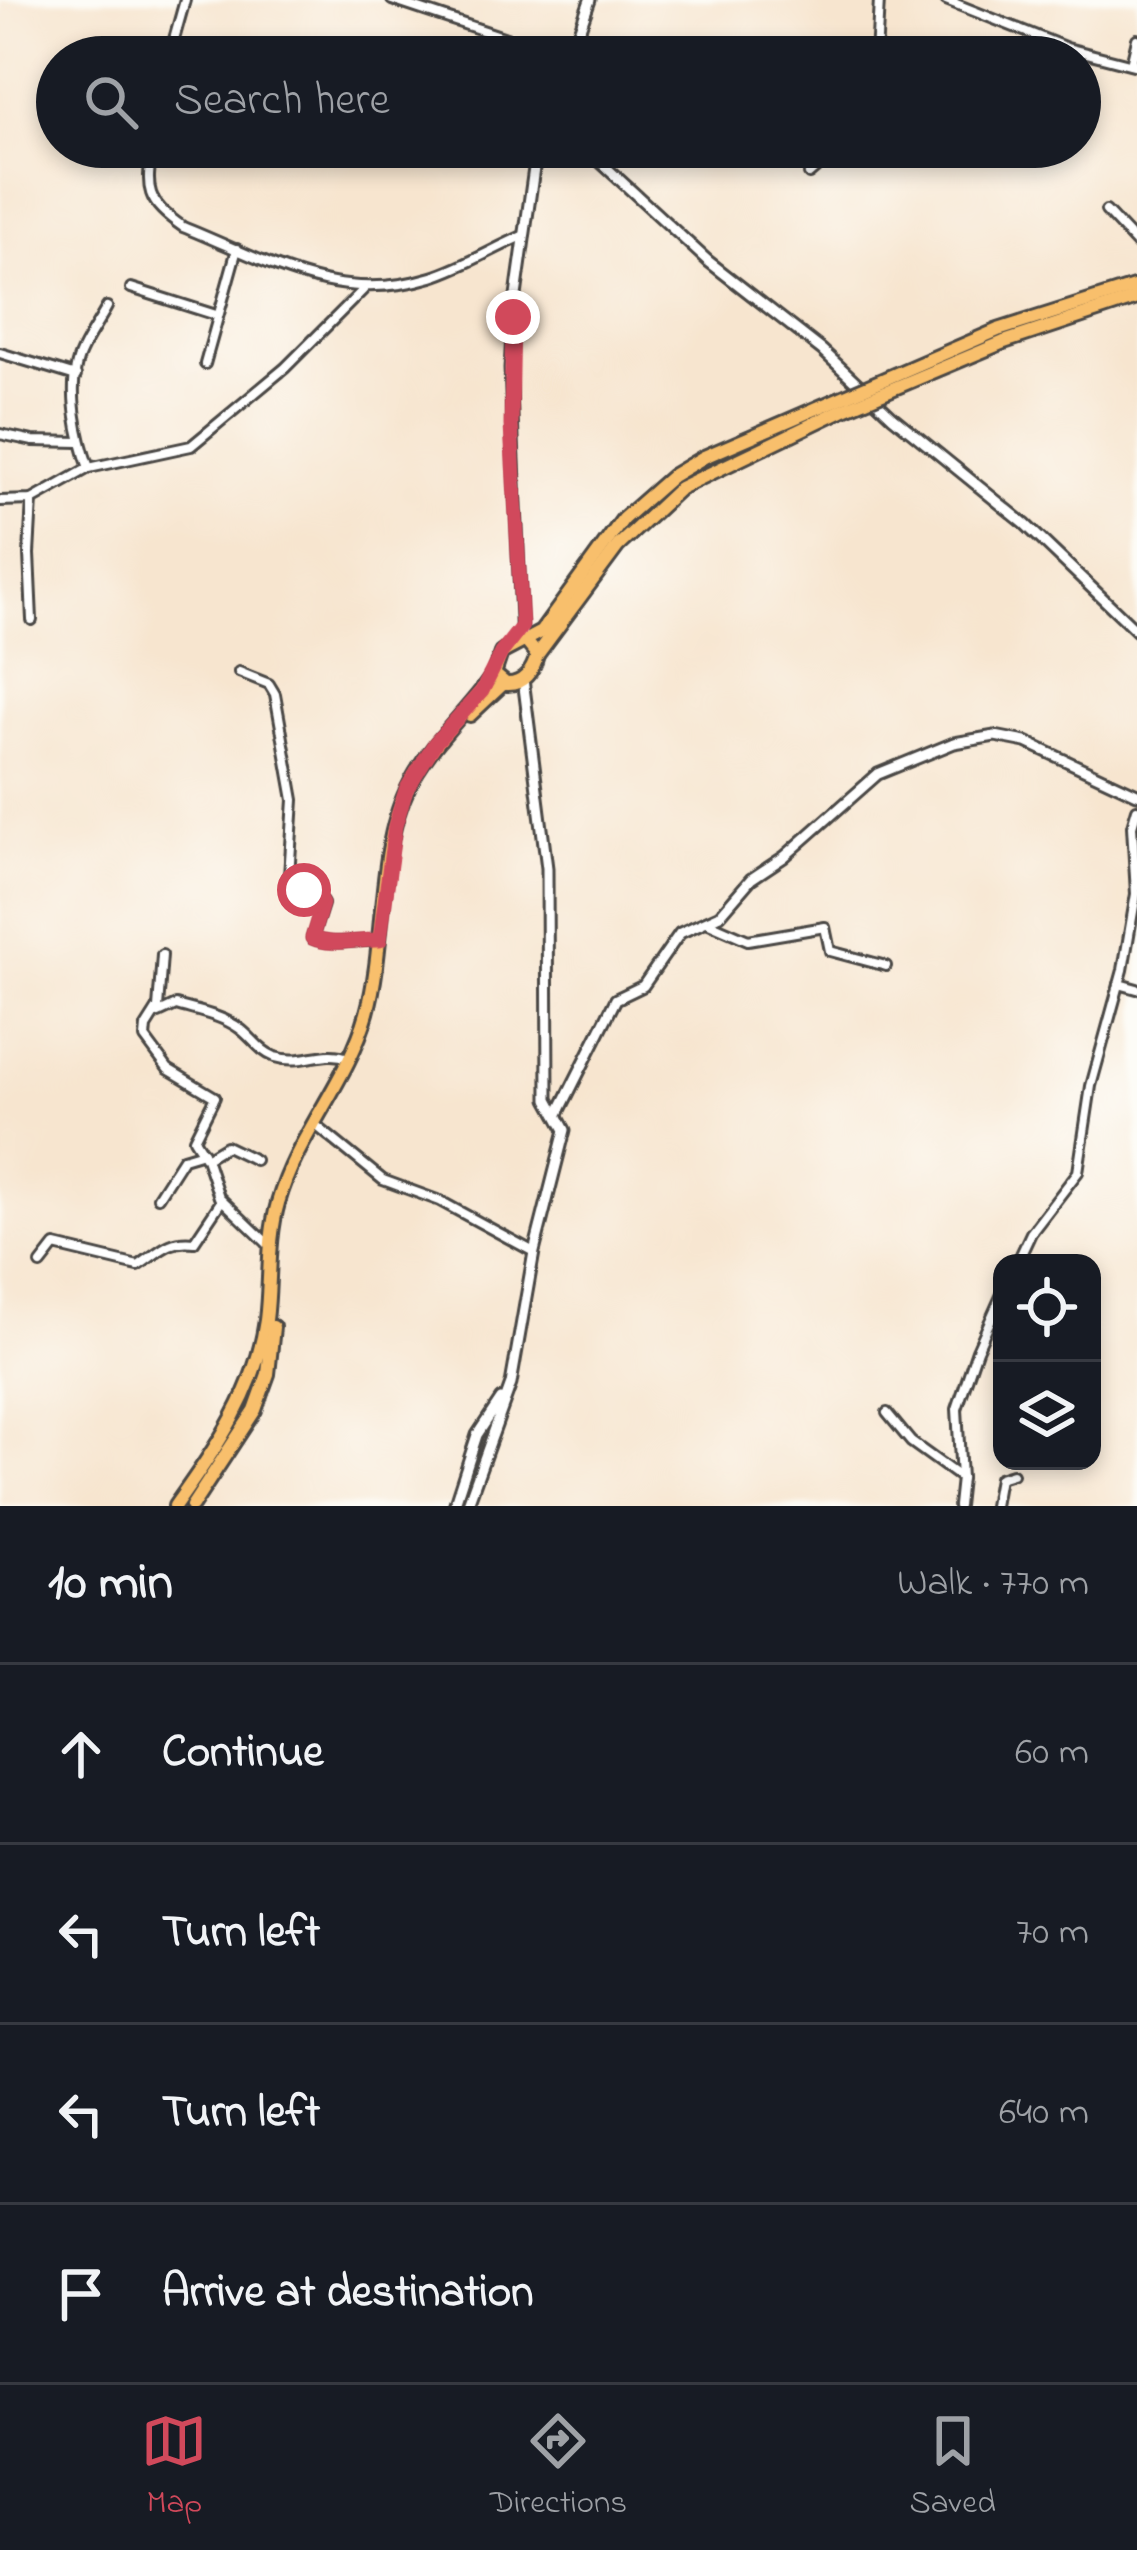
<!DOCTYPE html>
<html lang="en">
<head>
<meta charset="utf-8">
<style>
	body { margin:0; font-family:"Indie Flower",sans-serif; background:#242831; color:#f1f3f6 }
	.controls { position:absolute; right:36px; bottom:36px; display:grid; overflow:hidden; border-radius:24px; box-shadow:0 6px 18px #0003 }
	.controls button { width:108px; height:108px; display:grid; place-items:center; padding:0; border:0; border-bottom:3px solid #363941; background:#171b24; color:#f1f3f6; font:60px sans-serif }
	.stop { position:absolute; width:36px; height:36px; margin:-27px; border:9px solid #d1495b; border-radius:50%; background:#fff }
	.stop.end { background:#d1495b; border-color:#fff; box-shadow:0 3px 12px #0008 }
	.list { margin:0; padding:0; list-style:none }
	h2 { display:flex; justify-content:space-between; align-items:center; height:156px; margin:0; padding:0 48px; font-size:51px }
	h2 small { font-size:39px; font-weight:400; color:#9ea1a6 }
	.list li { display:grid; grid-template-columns:78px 1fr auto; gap:36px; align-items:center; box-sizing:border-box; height:180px; padding:0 48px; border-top:3px solid #363941 }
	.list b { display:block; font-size:45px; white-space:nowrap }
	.list em { font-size:39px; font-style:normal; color:#9ea1a6 }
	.icon { flex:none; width:66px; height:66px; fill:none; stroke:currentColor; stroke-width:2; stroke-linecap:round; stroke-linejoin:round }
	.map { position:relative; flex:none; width:1137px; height:1506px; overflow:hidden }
	.search { position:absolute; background:#171b24; box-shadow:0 6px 18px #0003; left:36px; right:36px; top:36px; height:132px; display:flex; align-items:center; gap:30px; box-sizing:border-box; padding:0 42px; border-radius:66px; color:#9ea1a6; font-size:45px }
	.sheet { height:876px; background:#171b24 }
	nav { display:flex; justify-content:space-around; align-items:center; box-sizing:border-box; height:168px; border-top:3px solid #363941; background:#171b24; font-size:33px; color:#9ea1a6 }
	nav a { display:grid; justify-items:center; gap:6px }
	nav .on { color:#d1495b }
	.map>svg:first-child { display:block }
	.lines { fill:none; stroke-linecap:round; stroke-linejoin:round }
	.minor-casing { stroke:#4a4744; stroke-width:14 }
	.tertiary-casing { stroke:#4a4744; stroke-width:15 }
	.primary-casing { stroke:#4a4744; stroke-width:18 }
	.minor { stroke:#fff; stroke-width:8 }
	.tertiary { stroke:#fff; stroke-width:9 }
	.primary { stroke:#f8bf6c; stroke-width:12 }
	.primary-bridge-casing { stroke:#4a4744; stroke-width:18; stroke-linecap:butt }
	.primary-bridge { stroke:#f8bf6c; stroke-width:12 }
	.route { stroke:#d1495b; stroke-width:15 }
</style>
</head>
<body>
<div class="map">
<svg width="1137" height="1506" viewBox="0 0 1137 1506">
	<rect width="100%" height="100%" fill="#fdfcf7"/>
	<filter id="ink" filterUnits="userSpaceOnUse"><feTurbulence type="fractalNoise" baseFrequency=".00833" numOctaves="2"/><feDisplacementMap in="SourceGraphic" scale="24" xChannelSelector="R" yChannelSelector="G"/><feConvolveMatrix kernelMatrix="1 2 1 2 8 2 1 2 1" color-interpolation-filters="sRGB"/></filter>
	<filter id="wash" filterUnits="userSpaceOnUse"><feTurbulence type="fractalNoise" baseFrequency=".004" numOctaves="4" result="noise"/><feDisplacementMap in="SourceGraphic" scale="48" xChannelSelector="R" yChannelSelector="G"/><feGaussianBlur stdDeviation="2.7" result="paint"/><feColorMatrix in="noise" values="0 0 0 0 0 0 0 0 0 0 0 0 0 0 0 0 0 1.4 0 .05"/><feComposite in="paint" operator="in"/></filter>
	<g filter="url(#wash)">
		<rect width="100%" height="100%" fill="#f7e5cf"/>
	</g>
	<g filter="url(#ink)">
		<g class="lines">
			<defs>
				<g id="minor">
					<path d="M392 0 563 57"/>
					<path d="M946 0 1067 48 1137 66"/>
					<path d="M174 57 173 43 185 0"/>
					<path d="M876 57 879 0"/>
					<path d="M1131 64 1137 39"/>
					<path d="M153 147C145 190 146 201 183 227 270 262 336 306 432 277 464 267 494 248 525 235"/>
					<path d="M809 174 840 147"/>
					<path d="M1106 211 1137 244"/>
					<path d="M131 288 216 315"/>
					<path d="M0 353 76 376"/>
					<path d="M205 364 237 249"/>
					<path d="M0 434 33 441 80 442"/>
					<path d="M89 468C78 438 68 391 78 360 84 342 98 324 107 307"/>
					<path d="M0 501 32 500 89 468 191 446 285 368 363 290"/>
					<path d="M32 620 29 554 32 500"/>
					<path d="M239 672 269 684 275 694 294 800 289 876 305 890 316 893 323 904 312 938C333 947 356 939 378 941"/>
					<path d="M709 923 748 940 825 927 830 951 886 966"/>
					<path d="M162 955 158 1008 146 1027 145 1038 168 1069 215 1097 194 1139 206 1158 219 1197 268 1244"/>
					<path d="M1119 984 1137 989"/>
					<path d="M159 1013 176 1005C196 1011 221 1015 239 1028 252 1037 259 1051 275 1057 304 1066 321 1048 349 1058"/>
					<path d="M318 1127 383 1180 440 1201 534 1252"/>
					<path d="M206 1158 226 1146 255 1160"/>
					<path d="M158 1197 183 1158 203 1152"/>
					<path d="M1017 1263 1031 1233 1078 1172 1091 1086 1123 970 1136 894 1132 826 1137 809"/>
					<path d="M41 1264 55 1246 138 1266C157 1254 169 1238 194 1242L222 1200"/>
					<path d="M887 1413 911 1442 961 1478"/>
					<path d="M958 1506 961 1478 957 1409 977 1350 1002 1294"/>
					<path d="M994 1506 999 1478 1012 1474"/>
				</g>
				<g id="tertiary">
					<path d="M570 57 590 0"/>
					<path d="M584 147 708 261 822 350 893 417 1025 524 1137 631"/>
					<path d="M522 641 510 369 513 317 537 147"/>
					<path d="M558 1114 616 999 643 986 680 933 720 915 751 879 784 857 878 774 954 743 995 736 1026 742 1137 794"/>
					<path d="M454 1506 477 1435 501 1399"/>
					<path d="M467 1506 511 1384 534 1252 565 1130 548 1099 547 868 523 679"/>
				</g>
				<g id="primary">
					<path d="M998 330 1137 286"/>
					<path d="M1004 342 1137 298"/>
					<path d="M526 641 537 655C533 671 523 685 506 684L494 674 501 653 541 632 623 519 672 476"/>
					<path d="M537 655 618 546 680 488"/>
					<path d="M470 715 504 683"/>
					<path d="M175 1506C216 1448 256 1392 266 1320 271 1281 267 1241 278 1203 297 1135 348 1081 367 1013 386 945 377 851 407 790 428 745 466 714 494 674"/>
					<path d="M192 1506 255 1410 268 1374 273 1327"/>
				</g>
			</defs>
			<!-- minor casing -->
			<use href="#minor" class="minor-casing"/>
			<!-- tertiary casing -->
			<use href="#tertiary" class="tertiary-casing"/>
			<!-- primary casing -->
			<use href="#primary" class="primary-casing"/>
			<!-- minor -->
			<use href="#minor" class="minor"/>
			<!-- tertiary -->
			<use href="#tertiary" class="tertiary"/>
			<!-- primary -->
			<use href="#primary" class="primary"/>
			<defs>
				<g id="primary-bridge">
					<path d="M672 476 704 457 998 330"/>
					<path d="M680 488 842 410 1004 342"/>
				</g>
			</defs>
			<!-- primary-bridge casing -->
			<use href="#primary-bridge" class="primary-bridge-casing"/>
			<!-- primary-bridge -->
			<use href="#primary-bridge" class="primary-bridge"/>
		</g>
	</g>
	<g class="lines" filter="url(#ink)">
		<!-- route -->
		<path class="route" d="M304 890 316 893 322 904 312 938C333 947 357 939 380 940L395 826 406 790 435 743 482 691 501 653 522 626 511 425 513 317"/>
	</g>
</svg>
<div class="controls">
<button><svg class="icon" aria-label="locate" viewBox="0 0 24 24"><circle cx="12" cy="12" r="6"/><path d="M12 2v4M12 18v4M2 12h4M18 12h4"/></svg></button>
<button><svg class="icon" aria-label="layers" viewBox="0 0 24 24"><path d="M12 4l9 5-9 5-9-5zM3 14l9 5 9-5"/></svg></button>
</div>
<div class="stop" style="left:304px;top:890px"></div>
<div class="stop end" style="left:513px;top:317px"></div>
<div class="search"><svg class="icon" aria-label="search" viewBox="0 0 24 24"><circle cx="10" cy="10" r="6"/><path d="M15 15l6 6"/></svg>Search here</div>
</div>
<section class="sheet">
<h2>10 min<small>Walk · 770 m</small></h2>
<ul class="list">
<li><svg class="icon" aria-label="ahead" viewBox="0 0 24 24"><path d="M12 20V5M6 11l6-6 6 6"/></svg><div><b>Continue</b></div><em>60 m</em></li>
<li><svg class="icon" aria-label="left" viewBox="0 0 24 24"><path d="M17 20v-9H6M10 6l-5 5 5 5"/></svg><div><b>Turn left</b></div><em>70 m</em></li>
<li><svg class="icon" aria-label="left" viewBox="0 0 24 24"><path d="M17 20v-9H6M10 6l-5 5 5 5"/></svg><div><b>Turn left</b></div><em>640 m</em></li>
<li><svg class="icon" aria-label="arrive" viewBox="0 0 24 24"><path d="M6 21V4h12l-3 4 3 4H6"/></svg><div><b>Arrive at destination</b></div></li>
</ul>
</section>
<nav>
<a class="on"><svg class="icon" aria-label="map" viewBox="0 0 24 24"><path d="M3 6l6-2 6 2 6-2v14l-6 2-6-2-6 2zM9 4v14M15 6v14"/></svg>Map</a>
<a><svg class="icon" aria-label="directions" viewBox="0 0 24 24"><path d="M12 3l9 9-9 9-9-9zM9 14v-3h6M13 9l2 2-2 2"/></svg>Directions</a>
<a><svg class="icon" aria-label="saved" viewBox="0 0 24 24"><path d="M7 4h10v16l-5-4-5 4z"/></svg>Saved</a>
</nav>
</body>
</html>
